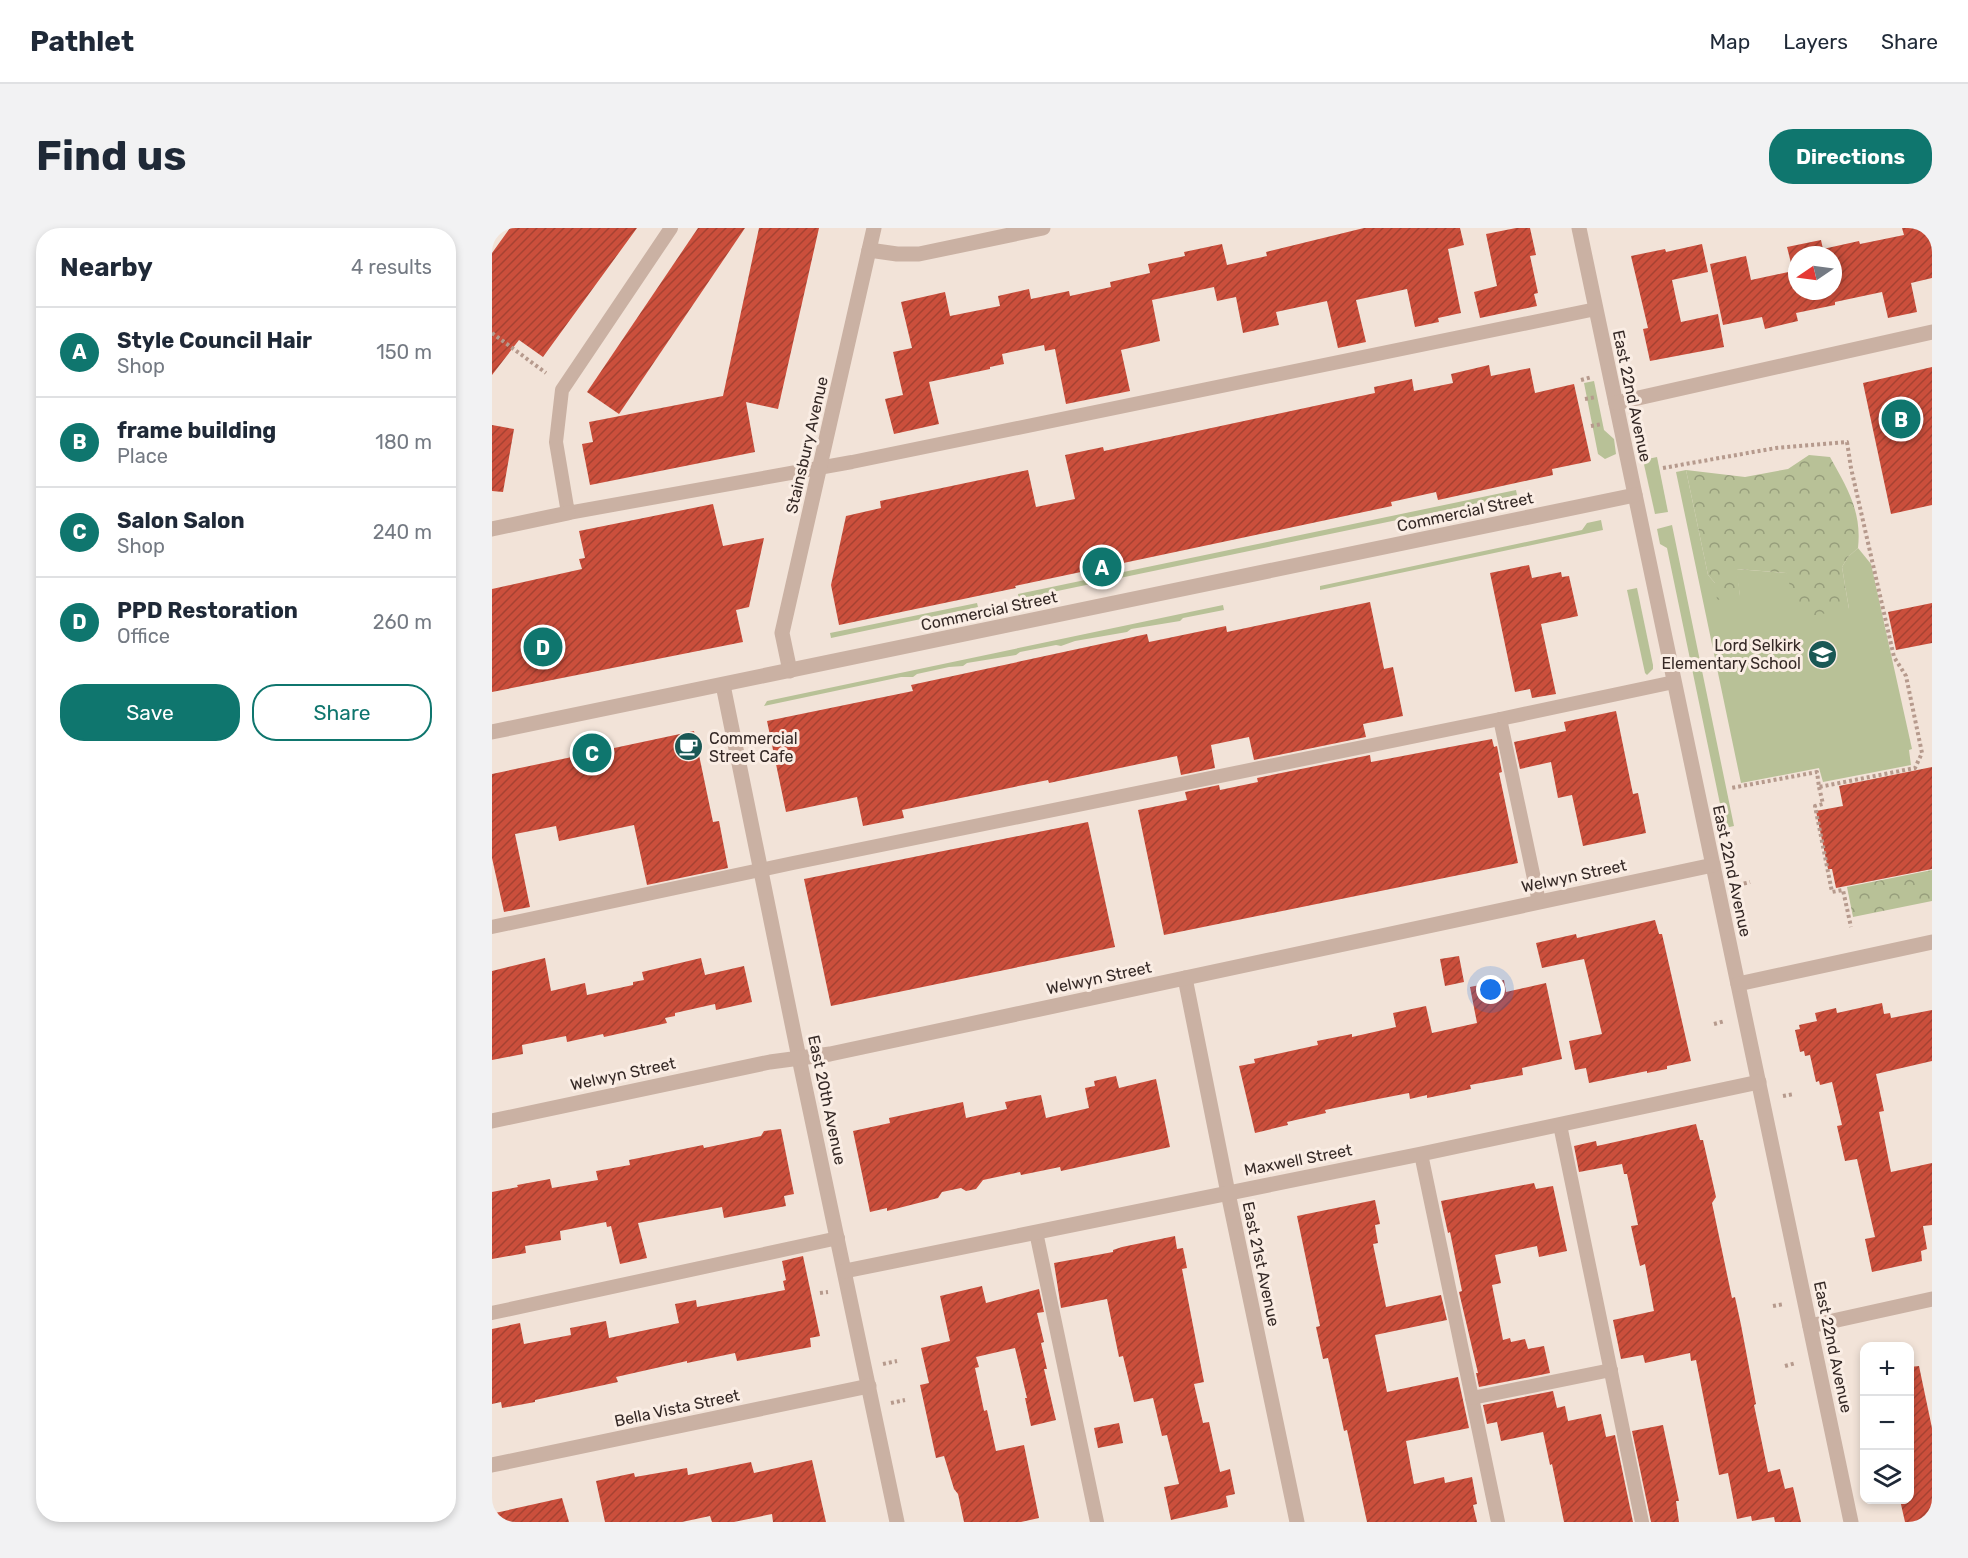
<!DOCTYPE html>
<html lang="en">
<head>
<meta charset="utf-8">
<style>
	body { margin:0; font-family:Rubik,sans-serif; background:#f2f2f3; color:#1f2937 }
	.controls { position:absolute; right:18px; bottom:18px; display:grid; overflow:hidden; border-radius:12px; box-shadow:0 3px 9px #0003 }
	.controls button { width:54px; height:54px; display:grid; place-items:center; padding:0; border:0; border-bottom:2px solid #e0e1e3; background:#fff; color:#1f2937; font:30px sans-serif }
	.compass { position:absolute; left:1296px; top:18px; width:54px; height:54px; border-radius:50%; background:#fff; box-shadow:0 3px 9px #0003; rotate:257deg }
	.you { position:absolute; left:999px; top:762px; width:21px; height:21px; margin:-15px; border:4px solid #fff; border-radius:50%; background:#1a73e8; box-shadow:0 0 0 9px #1a73e833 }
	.badge { display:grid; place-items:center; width:39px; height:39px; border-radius:50%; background:#0f766e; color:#fff; font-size:20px; font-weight:700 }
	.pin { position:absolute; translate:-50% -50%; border:3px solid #fff; box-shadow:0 2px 6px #0006 }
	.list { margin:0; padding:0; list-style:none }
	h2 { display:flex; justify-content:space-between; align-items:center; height:78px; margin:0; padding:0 24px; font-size:26px }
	h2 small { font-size:20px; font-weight:400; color:#747a83 }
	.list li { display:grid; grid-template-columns:39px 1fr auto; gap:18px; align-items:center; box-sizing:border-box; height:90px; padding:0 24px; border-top:2px solid #e0e1e3 }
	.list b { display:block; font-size:22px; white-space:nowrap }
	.list p { margin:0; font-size:20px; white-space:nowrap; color:#747a83 }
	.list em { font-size:20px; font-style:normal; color:#747a83 }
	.actions { display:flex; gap:12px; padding:18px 24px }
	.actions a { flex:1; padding:14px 0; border:2px solid #0f766e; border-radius:24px; text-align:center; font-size:21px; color:#0f766e }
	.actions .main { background:#0f766e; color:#fff }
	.icon { flex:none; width:33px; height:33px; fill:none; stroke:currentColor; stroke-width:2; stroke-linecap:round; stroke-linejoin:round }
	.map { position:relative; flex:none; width:1440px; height:1294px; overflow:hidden; border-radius:24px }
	header { display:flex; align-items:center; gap:36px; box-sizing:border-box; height:84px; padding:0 30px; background:#fff; border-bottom:2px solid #e0e1e3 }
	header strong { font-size:28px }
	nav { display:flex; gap:33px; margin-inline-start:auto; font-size:21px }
	.intro { display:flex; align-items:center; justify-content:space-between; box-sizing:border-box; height:144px; padding:0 36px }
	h1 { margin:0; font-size:42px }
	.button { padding:15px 27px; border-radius:24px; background:#0f766e; color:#fff; font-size:21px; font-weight:700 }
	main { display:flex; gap:36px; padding:0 36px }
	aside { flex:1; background:#fff; border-radius:24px; box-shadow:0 3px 9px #0003 }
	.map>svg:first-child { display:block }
	.grass { fill:#b8c197 }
	.park { fill:url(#park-crowns) }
	.building { fill:url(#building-hatch); fill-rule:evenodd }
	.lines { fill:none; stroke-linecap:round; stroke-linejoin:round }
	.path { stroke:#b69a8d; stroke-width:4; stroke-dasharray:3 3; stroke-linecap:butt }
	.service { stroke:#cab1a3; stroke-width:14 }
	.minor { stroke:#cab1a3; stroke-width:15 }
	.labels { text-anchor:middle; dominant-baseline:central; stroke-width:6; stroke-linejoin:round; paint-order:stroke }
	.street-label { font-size:16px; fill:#352926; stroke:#faede4 }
	.poi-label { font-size:16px; fill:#352926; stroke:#faede4; text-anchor:end }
</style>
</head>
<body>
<header>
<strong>Pathlet</strong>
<nav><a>Map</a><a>Layers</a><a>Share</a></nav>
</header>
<div class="intro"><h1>Find us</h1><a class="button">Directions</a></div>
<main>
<aside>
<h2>Nearby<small>4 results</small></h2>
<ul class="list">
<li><span class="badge">A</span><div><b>Style Council Hair</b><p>Shop</p></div><em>150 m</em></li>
<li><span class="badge">B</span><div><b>frame building</b><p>Place</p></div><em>180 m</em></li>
<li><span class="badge">C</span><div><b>Salon Salon</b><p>Shop</p></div><em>240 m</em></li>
<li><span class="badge">D</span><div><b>PPD Restoration</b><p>Office</p></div><em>260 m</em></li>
</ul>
<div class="actions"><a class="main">Save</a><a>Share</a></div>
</aside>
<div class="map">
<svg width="1440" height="1294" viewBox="0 0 1440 1294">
	<defs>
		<pattern id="park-crowns" width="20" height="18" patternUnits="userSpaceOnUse" patternTransform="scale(1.5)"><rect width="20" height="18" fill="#b8c197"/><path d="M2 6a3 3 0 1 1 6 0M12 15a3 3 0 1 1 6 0" fill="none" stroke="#969d7b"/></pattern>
		<pattern id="building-hatch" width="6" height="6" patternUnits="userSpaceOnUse" patternTransform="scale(1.5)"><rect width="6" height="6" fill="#cb4f3c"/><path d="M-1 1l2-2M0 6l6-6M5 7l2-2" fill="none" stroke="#a64232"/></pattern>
	</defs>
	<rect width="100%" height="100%" fill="#f2e3d8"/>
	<!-- grass -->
	<g class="grass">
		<path d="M1102 153 1112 202 1122 211 1124 226 1113 231 1106 226 1092 155Z"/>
		<path d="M1165 229 1176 284 1163 286 1151 232Z"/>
		<path d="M1194 242 1216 347 1223 355 1248 368 1244 341 1294 345 1357 381 1350 339 1356 329 1366 320 1379 336 1420 521 1417 522 1419 537 1331 554 1327 540 1249 555 1184 244Z"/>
		<path d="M1024 262 1025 267 527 371 526 366Z"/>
		<path d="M1109 292 1111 302 828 362V358L1090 302 1095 295Z"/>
		<path d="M1180 297 1242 598 1233 600 1175 320 1168 316 1165 301Z"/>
		<path d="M1145 360 1161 437V441L1155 447 1153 445 1135 362Z"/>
		<path d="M485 375 486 379 339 410 338 405Z"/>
		<path d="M731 377 732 382 691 390 688 393 639 401 635 404 583 413 569 418 564 417 528 424 524 427 475 435 471 438 457 439 425 446 421 449H409L272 478 275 473Z"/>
	</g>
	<!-- park -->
	<g class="park">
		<path d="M1317 227 1338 229C1355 260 1370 283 1366 320L1356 329 1350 339 1357 381 1308 390 1294 345 1245 341 1248 368 1225 372 1223 355 1216 347 1194 242 1253 249 1296 241Z"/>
		<path d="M1440 642V673L1361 689 1355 659Z"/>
	</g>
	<!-- building -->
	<g class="building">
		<path d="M18 0H145L51 129 27 112 0 147V25Z"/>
		<path d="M206 0H253L127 186 95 164Z"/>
		<path d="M267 0H327L286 181 254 174 263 224 98 257 90 216 101 214 97 194 231 168Z"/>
		<path d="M872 0H968L972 17 956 21 969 85 946 90 947 94 923 99 915 61 864 72 874 114 846 120 835 73 784 84 787 97 751 105 744 69 725 73 722 59 660 72 668 113 629 122 638 163 574 176 563 121 553 123 552 117 510 126 512 136 498 139V141L437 154 447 196 402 206 393 171 411 167 401 124 420 120 409 74 453 64 458 88 508 78 506 68 537 61 539 71 577 63 578 68 619 59 618 54 658 45 656 36 693 28 692 24 730 16 735 37 775 28 774 24Z"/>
		<path d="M1024 0H1038L1044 27 1038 28 1046 65 1042 66 1045 78 988 90 982 64 1005 58 994 6Z"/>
		<path d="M1410 0H1440V50L1419 55 1425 84 1396 90 1390 64 1343 74V77L1304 85 1306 93 1273 101 1270 89 1231 97 1218 36 1254 28 1259 52 1301 43 1295 19 1329 12 1331 21 1367 13 1368 16 1412 7ZM1305 27H1341V63H1305Z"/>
		<path d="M1210 16 1216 44 1180 52 1189 94 1226 86 1232 119 1158 133 1151 101 1156 100 1139 28 1173 21 1174 24Z"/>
		<path d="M997 137 999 148 1038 140 1043 165 1082 156 1099 233 1060 241 1061 247 946 272 944 264 899 274 900 278 523 358 524 360 347 397 339 357 354 288 389 280 388 273 536 242 544 279 583 271 573 227 611 219 612 223 883 165 882 159 920 151 922 163 961 155 959 146Z"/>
		<path d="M1440 139V277L1399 286 1371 155Z"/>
		<path d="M0 197 22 201 11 264 0 263Z"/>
		<path d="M221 276 231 318 272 310 257 379 244 382 251 414 0 464V361L90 341 87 331 93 330 87 303Z"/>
		<path d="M1037 337 1040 350 1069 344 1070 349 1077 348 1086 388 1049 396 1064 466 1040 470 1038 461 1023 464 998 345Z"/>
		<path d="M878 374 892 441 901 439 911 488 871 496 874 509 762 532 757 509 719 517 723 540 689 547 685 528 557 555 556 552 410 582 412 590 371 598 365 569 294 584 275 493 421 463 419 457 655 406 657 414 734 398 735 404Z"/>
		<path d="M1440 375V415L1404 422 1396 384Z"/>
		<path d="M1124 483 1141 566 1146 565 1154 605 1091 618 1080 567 1066 570 1059 534 1028 541 1022 514 1074 503 1072 494Z"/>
		<path d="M202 503 221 594 227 593 236 640 155 657 142 597 67 613 64 598 23 606 38 679 12 684 0 630V546Z"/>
		<path d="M1000 511 1002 519 1005 518 1010 544 1007 545 1026 635 672 707 646 582 695 572 693 564 727 557 728 562 766 554 765 550 878 527 879 534Z"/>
		<path d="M1440 539V641L1344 660 1340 641H1336L1324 583 1351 578 1347 558Z"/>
		<path d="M596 594 623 719 339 778 312 651Z"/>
		<path d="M1163 692 1167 706H1170L1199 833 1175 838V841L1155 845V843L1097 855 1094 840 1083 842 1077 813 1110 806 1092 731 1050 740 1044 715 1084 706 1085 710Z"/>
		<path d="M967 728 972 754 953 758 948 731Z"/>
		<path d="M53 730 59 763 93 755 95 767 141 757V754L152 752 150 744 209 730 213 747 252 738 260 774 224 782 223 776 183 785V788L173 790 175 795 112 809 111 806 75 814 74 808 30 817 31 826 0 832V743Z"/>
		<path d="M1012 752 1014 764 1054 755 1070 831 1030 840 1031 847 978 857 979 861 935 870V867L918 871 917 865 881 872 833 882 834 885 795 894 796 897 763 905 747 838 763 835 762 831 826 817 825 813 860 806V809L904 799 901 785 934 778 940 805 985 795 978 759Z"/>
		<path d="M1390 775 1392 786 1398 785 1399 790 1440 782V833L1384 846 1392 883 1387 884 1399 944 1440 935V997L1431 998 1435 1021 1429 1023 1430 1033 1380 1044 1373 1011 1383 1009 1365 931 1353 933 1345 898 1350 897 1340 854 1328 857 1327 853 1324 854 1318 827 1313 828 1312 823 1308 824 1303 802 1308 801 1307 797 1325 793 1323 785 1344 780 1345 785Z"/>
		<path d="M624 848 627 860 664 851 678 919 569 943 568 939 529 947 528 944 491 952 484 961 474 963 469 960 450 964 446 970 395 983V980L378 984 361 903 398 895 397 890 471 874 474 890 515 881 513 874 549 867 554 890 597 880 593 860 603 858 602 853Z"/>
		<path d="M1204 896 1208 912H1211L1224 969 1220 975 1240 1070 1243 1069 1249 1097 1264 1176 1262 1177 1276 1244 1288 1241 1293 1261 1301 1259 1309 1294H1283L1282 1289 1260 1293 1259 1288 1245 1291 1236 1245 1227 1247 1204 1132 1199 1133 1198 1125 1153 1135 1151 1127 1129 1131 1121 1092 1162 1083 1153 1036 1148 1038 1139 998 1146 997 1135 946H1132L1130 936 1087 944 1082 918 1104 913 1105 918Z"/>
		<path d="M289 901 302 966 292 968 294 978 232 990 230 979 146 995 155 1030 128 1036 119 998 115 999 114 994 68 1003 69 1012 33 1018 34 1025 0 1031V964L26 959 25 957 58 951 60 960 106 952 104 943 138 937 137 932 211 917 212 920 255 911 269 908 272 903Z"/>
		<path d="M1042 955 1044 961 1061 958 1075 1023 1047 1029 1045 1018 1003 1027 1009 1055 1000 1057 1011 1112 1018 1110 1019 1114 1033 1111 1036 1121 1052 1118 1058 1145 987 1159 984 1145H986L967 1064 970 1063 958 1004 956 1005 949 973Z"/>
		<path d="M883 972 888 996 883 997 886 1015 881 1016 894 1079 949 1067 955 1092 883 1107 895 1164 966 1149 977 1200 914 1213 922 1256 952 1249 953 1255 980 1249 985 1276 981 1277 985 1294H875L855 1202 852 1203 836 1130 831 1131 824 1099 828 1098 805 988Z"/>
		<path d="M683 1008 685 1021 691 1020 695 1040 690 1041 712 1154 702 1156 711 1195 717 1194 728 1244 738 1241 743 1266 734 1268 736 1279 679 1292 672 1259 687 1256 675 1207 670 1208 661 1170 642 1174 631 1128 627 1129 615 1071 569 1080 562 1035 621 1024V1022L630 1019Z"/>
		<path d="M311 1028 328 1108 318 1110 319 1119 245 1133 243 1125 195 1135V1133L124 1149 126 1154 43 1172V1174L10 1180 9 1174 0 1176V1101L28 1095 32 1116 79 1107 78 1100 114 1093 117 1110 187 1095 183 1076 204 1072 205 1079 293 1062 291 1053 294 1052 290 1033Z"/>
		<path d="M490 1058 494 1075 547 1061 552 1084 545 1085 552 1114 549 1115 555 1141H552L564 1192 539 1198 533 1170H535L523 1120 484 1129 487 1139 483 1140 492 1183 495 1182 504 1223 532 1217 547 1290 529 1294H472L466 1266 462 1261 452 1228 444 1230 428 1157 437 1155 429 1120 458 1113 448 1068Z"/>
		<path d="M1427 1138 1440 1200V1294H1413L1408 1272H1418V1139Z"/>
		<path d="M1061 1163 1065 1180 1073 1178 1076 1193 1109 1186 1114 1209 1123 1207 1141 1294H1072L1060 1236 1058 1237 1051 1204 1009 1213 1005 1194 995 1196 991 1177Z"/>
		<path d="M627 1195 631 1215 606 1220 602 1200Z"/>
		<path d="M1171 1197 1187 1273H1184L1187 1294H1159L1140 1203Z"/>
		<path d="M320 1232 334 1294H281L280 1286 242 1294H220L218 1288 190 1294H113L104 1253 142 1245 143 1249 195 1240 196 1247 259 1234 262 1245Z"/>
		<path d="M70 1270 77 1294H4L3 1285Z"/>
	</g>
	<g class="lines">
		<!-- path -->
		<g class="path">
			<path d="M0 105 54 145"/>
			<path d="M1089 152 1100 149"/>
			<path d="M1093 171 1104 169"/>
			<path d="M1099 198 1110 196"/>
			<path d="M1171 240 1284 220 1355 214 1359 240 1402 429 1414 448 1430 525 1423 540 1327 559 1325 544 1239 560"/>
			<path d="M1327 559 1331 576 1323 578 1340 664 1351 662 1359 699"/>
			<path d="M1246 657 1258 654"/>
			<path d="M1222 796 1233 793"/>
			<path d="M1291 868 1302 866"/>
			<path d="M328 1065 336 1064"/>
			<path d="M1281 1078 1292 1076"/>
			<path d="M391 1136 405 1133"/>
			<path d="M1293 1138 1304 1135"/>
			<path d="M399 1175 413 1172"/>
		</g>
		<!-- service -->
		<g class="service">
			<path d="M179 0 70 162 64 214 76 285 360 234 1104 81"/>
			<path d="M1008 491 1047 674"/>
			<path d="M0 699 301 635 1008 491 1182 454"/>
			<path d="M1068 897 1150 1294"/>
			<path d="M929 926 1006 1294"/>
			<path d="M544 1004 605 1294"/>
			<path d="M0 1085 346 1010"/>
			<path d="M980 1170 1119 1142"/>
		</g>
		<!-- minor -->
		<g class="minor">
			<path d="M1087 0 1359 1294"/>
			<path d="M377 22 405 26H427L551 0"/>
			<path d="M1124 175 1440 104"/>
			<path d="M0 301 76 285"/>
			<path d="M298 443 290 405 382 0"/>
			<path d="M231 457 307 830 405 1294"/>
			<path d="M0 504 1143 267"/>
			<path d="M693 750 736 965 805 1294"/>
			<path d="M1246 756 1440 714"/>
			<path d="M0 893 278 834 338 826 1221 637"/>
			<path d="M353 1043 929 926 1267 854"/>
			<path d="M1318 1098 1440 1071"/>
			<path d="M0 1237 377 1158"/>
		</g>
	</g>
	<!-- icons -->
	<defs>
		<symbol id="school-disc" viewBox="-11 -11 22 22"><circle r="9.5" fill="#1a5855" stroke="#faede4"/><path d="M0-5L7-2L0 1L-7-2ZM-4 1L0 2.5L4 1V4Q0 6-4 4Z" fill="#fff"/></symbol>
		<symbol id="cafe-disc" viewBox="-11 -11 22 22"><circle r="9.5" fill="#1a5855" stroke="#faede4"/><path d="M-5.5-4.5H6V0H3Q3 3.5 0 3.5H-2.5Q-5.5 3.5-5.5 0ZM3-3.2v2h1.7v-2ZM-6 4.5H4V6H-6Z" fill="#fff"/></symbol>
	</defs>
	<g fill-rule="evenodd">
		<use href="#school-disc" x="1314" y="410" width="33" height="33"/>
		<use href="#cafe-disc" x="180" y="502" width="33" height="33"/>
	</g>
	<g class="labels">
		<!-- street labels -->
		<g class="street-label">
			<text transform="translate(1140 168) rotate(78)">East 22nd Avenue</text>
			<text transform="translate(315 217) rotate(-77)">Stainsbury Avenue</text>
			<text transform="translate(973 284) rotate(-12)">Commercial Street</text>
			<text transform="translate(497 383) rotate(-12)">Commercial Street</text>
			<text transform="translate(1240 643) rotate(78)">East 22nd Avenue</text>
			<text transform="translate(1082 648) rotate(-12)">Welwyn Street</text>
			<text transform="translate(607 750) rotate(-12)">Welwyn Street</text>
			<text transform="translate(131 846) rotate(-12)">Welwyn Street</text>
			<text transform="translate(335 872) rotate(78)">East 20th Avenue</text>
			<text transform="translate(806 932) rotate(-11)">Maxwell Street</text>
			<text transform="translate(769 1036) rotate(78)">East 21st Avenue</text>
			<text transform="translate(1341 1119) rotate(78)">East 22nd Avenue</text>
			<text transform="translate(185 1180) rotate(-12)">Bella Vista Street</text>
		</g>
		<!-- poi labels -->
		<g class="poi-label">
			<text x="1309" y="417">Lord Selkirk<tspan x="1309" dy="18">Elementary School</tspan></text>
			<text x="217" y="510" text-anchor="start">Commercial<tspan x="217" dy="18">Street Cafe</tspan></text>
		</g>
	</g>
</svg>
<div class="controls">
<button>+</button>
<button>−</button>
<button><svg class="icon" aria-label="layers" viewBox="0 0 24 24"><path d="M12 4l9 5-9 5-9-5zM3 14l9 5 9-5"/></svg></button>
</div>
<svg class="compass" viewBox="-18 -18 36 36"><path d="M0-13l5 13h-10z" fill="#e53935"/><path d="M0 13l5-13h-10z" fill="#747a83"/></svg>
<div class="you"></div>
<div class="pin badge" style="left:610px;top:339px">A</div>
<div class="pin badge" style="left:1409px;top:191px">B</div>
<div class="pin badge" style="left:100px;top:525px">C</div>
<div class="pin badge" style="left:51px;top:419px">D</div>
</div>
</main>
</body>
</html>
